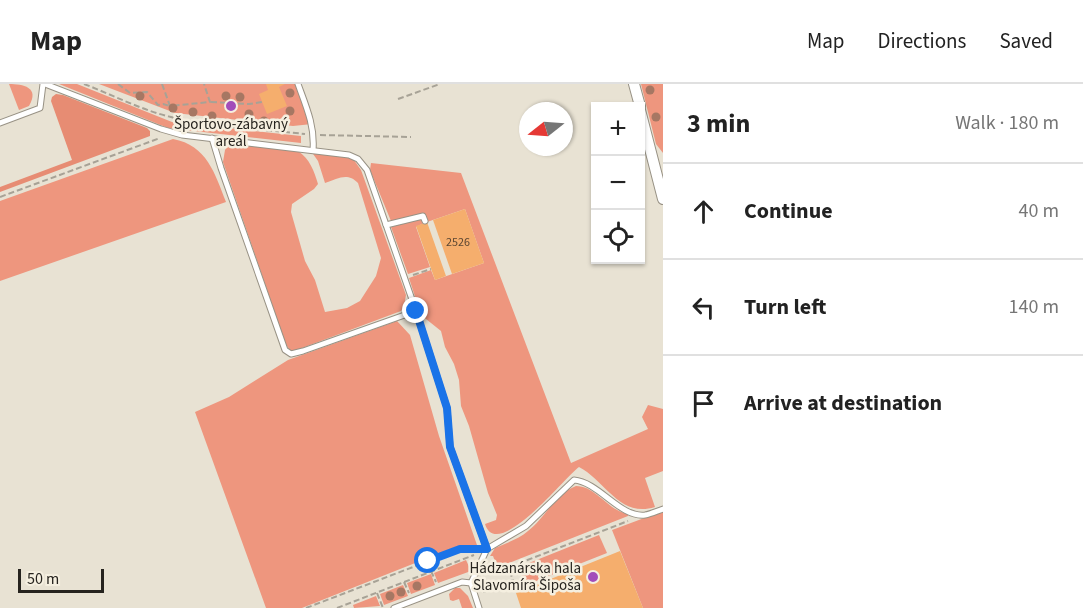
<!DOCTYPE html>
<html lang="en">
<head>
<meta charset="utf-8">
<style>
	body { margin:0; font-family:"Source Sans 3",sans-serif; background:#f2f2f2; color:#222 }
	.controls { position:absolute; right:18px; top:18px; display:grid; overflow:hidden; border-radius:0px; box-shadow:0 2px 4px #0004 }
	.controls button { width:54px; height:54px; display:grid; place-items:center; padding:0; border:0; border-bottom:2px solid #e0e0e0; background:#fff; color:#222; font:30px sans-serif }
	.compass { position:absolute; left:519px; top:18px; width:54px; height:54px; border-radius:50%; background:#fff; box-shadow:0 2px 4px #0004; rotate:253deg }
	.scale { position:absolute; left:18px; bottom:15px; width:86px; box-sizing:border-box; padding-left:6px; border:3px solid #26231e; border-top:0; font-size:16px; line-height:21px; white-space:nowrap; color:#26231e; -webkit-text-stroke:4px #f5efe0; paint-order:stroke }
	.stop { position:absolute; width:18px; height:18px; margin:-14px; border:4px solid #1a73e8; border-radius:50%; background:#fff }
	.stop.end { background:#1a73e8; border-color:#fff; box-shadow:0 2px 6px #0008 }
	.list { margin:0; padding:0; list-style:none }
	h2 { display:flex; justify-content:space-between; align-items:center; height:78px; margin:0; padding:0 24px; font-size:26px }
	h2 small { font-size:20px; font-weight:400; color:#767676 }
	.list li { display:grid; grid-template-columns:39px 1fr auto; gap:18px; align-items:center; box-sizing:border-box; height:96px; padding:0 24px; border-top:2px solid #e0e0e0 }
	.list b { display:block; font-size:22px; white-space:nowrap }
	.list em { font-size:20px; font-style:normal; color:#767676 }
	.icon { flex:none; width:33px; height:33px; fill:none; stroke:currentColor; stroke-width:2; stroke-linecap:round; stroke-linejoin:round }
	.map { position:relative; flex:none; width:663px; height:524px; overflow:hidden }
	header { display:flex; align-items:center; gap:36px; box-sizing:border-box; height:84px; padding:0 30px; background:#fff; border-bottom:2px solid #e0e0e0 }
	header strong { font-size:28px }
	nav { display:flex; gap:33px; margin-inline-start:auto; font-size:21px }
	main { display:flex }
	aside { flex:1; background:#fff }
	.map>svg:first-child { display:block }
	.green { fill:#ee967e }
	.forest { fill:#e78c73 }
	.building { fill:#f5ae6d }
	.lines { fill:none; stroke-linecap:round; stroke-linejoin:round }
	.service-casing { stroke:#989285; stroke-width:7 }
	.minor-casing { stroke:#989285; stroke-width:12 }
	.path { stroke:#a7a296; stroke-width:2; stroke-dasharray:6 3; stroke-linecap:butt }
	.service { stroke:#fff; stroke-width:5 }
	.minor { stroke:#fff; stroke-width:10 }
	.tree { fill:#a67763 }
	.route { stroke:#1a73e8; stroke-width:8 }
	.poi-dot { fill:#a24dba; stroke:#f5efe0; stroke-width:2 }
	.labels { text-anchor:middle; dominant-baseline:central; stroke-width:5; stroke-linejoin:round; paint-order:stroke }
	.number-label { font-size:12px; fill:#5a4632 }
	.poi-label { font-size:15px; fill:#26231e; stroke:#f5efe0 }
</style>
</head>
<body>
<header>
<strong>Map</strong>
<nav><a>Map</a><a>Directions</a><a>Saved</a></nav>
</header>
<main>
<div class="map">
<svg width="663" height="524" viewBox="0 0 663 524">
	<rect width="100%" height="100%" fill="#e8e2d3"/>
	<!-- green -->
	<g class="green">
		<path d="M9 0C23 0 40 3 29 22L19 26Z"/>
		<path d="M59 0H77L172 38 301 52V59L168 44Z"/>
		<path d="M99 0H298L312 40 293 42 175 29Z"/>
		<path d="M641 0H663V69L656 60Z"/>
		<path d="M173 55C207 61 215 90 226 118L0 197V117Z"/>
		<path d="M229 60 298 67C310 75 314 87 318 100L314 105 292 120 291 128 305 177 315 196 325 228 347 224 360 217 376 192 381 174 358 99C347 88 338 95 325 99L318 77 311 67 342 71 354 76 361 86 406 211 404 222 401 227 294 267 290 266 286 261 223 78 225 66Z"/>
		<path d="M371 79 461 89 571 379 648 345 642 333 648 321 663 325V387L645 394 655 423C619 434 606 397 579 383 565 393 497 479 485 440L496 436 497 431 488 409 469 342 461 322 459 296 454 280 445 263 441 247 421 231 409 194 431 186 435 196 484 179 465 125 427 138 424 130 391 137 370 86Z"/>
		<path d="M420 135 424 139 416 143 430 183 408 190 391 143Z"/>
		<path d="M397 237 410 251 439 352 477 461 458 462 302 524H266L195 328 229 313 288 276Z"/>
		<path d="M576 402C596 402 607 426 628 430V432L509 479 507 482V489L500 490 493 472H490L495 464C506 459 519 455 528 447 545 434 555 410 576 402Z"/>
		<path d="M663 427V524H643L612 446Z"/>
		<path d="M599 451 607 469 526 501 519 483Z"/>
		<path d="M466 476 471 487 438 499 434 489Z"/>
		<path d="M431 490 435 501 411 510 407 499Z"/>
		<path d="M403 501 408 512 384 521 380 510Z"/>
		<path d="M455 504H460L468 512 473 524H462L459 515 453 517 450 516 449 510Z"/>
		<path d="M376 512 380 522 354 524 353 521Z"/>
	</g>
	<!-- forest -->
	<path class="forest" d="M56 10 63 11 147 44 150 47V52L0 108V103L72 76 51 17 52 13Z"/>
	<!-- building -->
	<g class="building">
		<path d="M266 0H285L279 3 287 22 267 30 259 10 268 6Z"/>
		<path d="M465 125 484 179 452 190 433 136Z"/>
		<path d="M427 138 446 192 435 196 416 142Z"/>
		<path d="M620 467 643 524H521L516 509Z"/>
	</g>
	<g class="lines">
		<defs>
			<g id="service">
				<path d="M45 0 161 45 182 51 349 71 358 75 367 86 416 227 447 324 450 363 487 465"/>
				<path d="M298 0C306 22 315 42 313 66"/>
				<path d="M0 39 40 24 43 0"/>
				<path d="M212 54 221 84 285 266 291 270 303 267 416 227"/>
				<path d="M386 141 423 132 425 137"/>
				<path d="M394 524 462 498 471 499"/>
				<path d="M479 524 471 499 487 465 526 442 574 396C599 398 620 434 645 431 651 430 657 427 663 425"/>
			</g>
			<g id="minor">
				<path d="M634 0 640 22"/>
				<path d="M640 26 663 115"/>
			</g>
		</defs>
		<!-- service casing -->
		<use href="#service" class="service-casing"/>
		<!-- minor casing -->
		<use href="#minor" class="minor-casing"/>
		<!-- path -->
		<g class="path">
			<path d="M84 0C113 11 141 26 171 33 214 44 261 45 305 50"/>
			<path d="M118 0 130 9 147 8 158 21 163 20 170 22"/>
			<path d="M162 0 170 22 210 18 204 0"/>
			<path d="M398 15 440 0"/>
			<path d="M211 18 249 20 262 18"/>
			<path d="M320 51 411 53"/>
			<path d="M0 113 160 54"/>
			<path d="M413 191 431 185"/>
			<path d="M431 487 436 498"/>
			<path d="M404 498 409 509"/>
			<path d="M483 508 513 496 510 488 512 482 628 437"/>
			<path d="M377 509 383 524"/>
			<path d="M306 524 460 465H479"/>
			<path d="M337 524 474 471"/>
		</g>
		<!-- service -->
		<use href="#service" class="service"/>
		<!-- minor -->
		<use href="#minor" class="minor"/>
	</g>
	<!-- trees -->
	<g class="tree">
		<circle cx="650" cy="6" r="4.5"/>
		<circle cx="290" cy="9" r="4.5"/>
		<circle cx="140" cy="12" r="4.5"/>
		<circle cx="226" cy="12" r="4.5"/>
		<circle cx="240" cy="13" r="4.5"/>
		<circle cx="229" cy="23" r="4.5"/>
		<circle cx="173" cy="24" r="4.5"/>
		<circle cx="290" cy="27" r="4.5"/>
		<circle cx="193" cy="28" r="4.5"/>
		<circle cx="249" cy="30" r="4.5"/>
		<circle cx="212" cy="32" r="4.5"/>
		<circle cx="656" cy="33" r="4.5"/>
		<circle cx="264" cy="37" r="4.5"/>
		<circle cx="417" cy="502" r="4.5"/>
		<circle cx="401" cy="508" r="4.5"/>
		<circle cx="390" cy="512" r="4.5"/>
	</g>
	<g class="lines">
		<!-- route -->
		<path class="route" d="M416 227 447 324 450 363 487 465H460L428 477"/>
	</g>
	<!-- markers -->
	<g class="poi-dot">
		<circle cx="231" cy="22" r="6"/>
		<circle cx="593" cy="493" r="6"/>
	</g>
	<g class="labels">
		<!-- number labels -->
		<g class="number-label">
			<text x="458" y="158">2526</text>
		</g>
		<!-- poi labels -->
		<g class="poi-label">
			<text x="231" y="40">Športovo-zábavný<tspan x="231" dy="17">areál</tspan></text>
			<text x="581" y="484" text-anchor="end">Hádzanárska hala<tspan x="581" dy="17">Slavomíra Šipoša</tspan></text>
		</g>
	</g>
</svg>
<div class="controls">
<button>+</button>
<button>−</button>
<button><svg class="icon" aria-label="locate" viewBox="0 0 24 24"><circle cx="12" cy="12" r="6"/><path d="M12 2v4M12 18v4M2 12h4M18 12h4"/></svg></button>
</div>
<svg class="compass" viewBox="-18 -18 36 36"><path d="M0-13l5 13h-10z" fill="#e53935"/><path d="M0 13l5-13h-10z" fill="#767676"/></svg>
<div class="scale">50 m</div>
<div class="stop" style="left:428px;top:477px"></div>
<div class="stop end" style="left:416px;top:227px"></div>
</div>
<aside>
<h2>3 min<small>Walk · 180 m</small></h2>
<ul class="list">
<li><svg class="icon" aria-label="ahead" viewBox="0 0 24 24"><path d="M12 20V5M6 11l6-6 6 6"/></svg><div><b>Continue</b></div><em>40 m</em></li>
<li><svg class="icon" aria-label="left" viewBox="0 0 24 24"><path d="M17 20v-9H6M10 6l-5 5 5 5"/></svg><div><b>Turn left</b></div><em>140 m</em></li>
<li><svg class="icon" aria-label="arrive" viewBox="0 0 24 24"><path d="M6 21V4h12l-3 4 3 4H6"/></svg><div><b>Arrive at destination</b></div></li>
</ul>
</aside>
</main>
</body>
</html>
